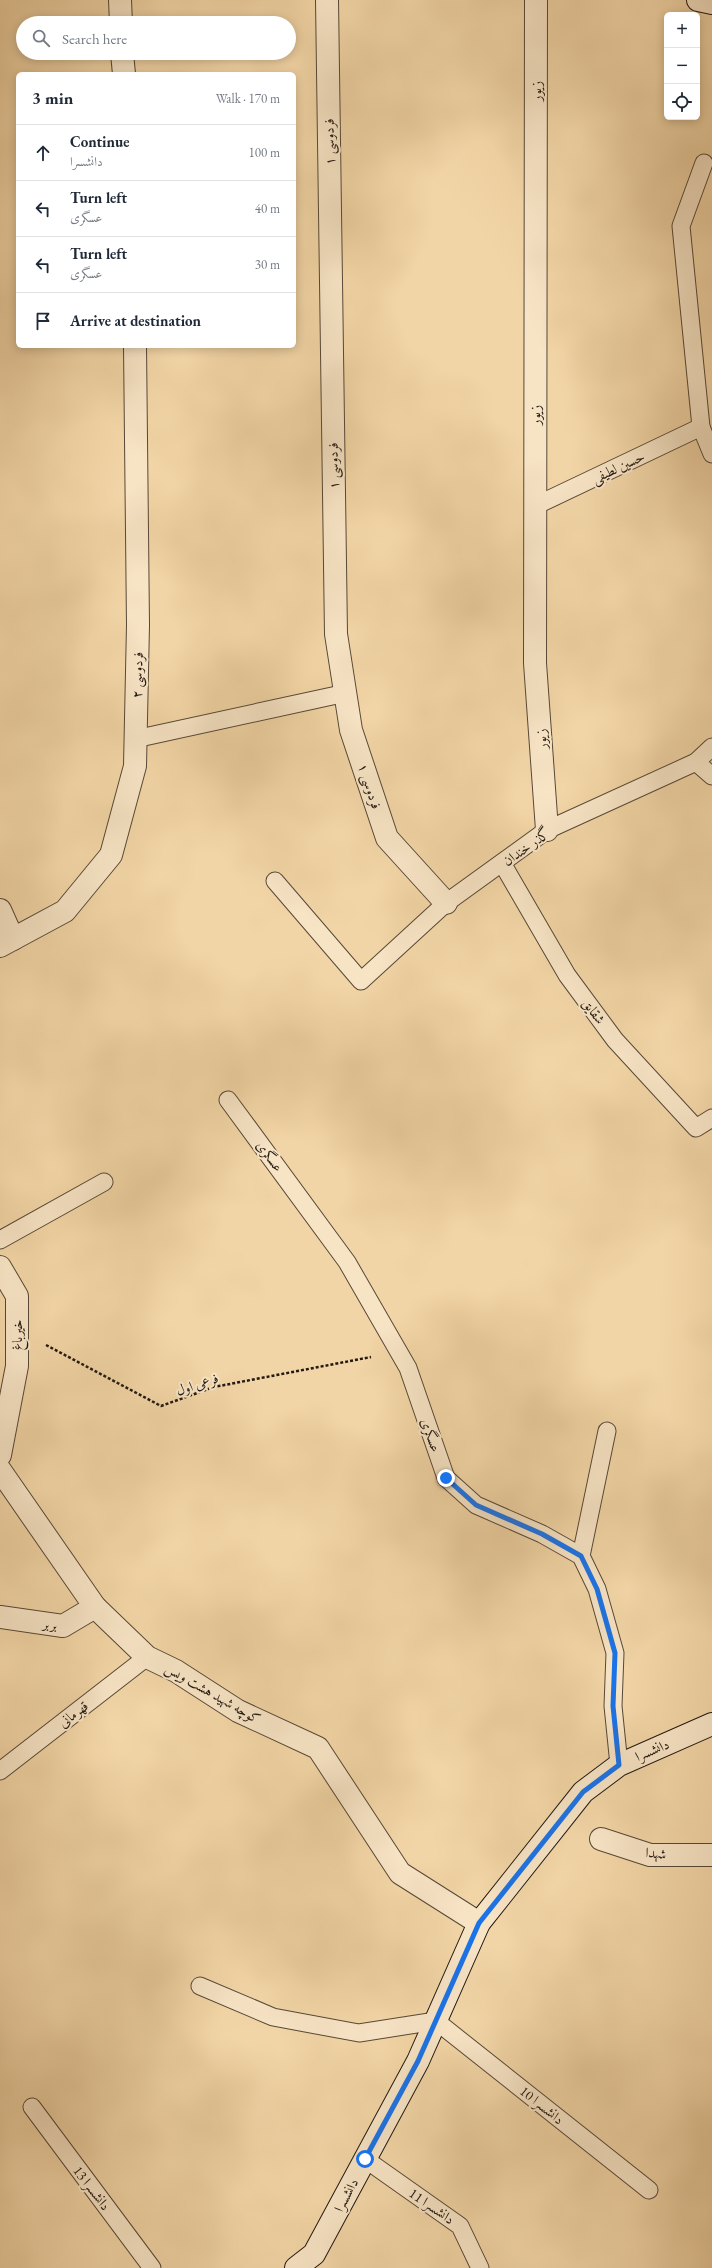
<!DOCTYPE html>
<html lang="en">
<head>
<meta charset="utf-8">
<style>
	body { margin:0; font-family:"EB Garamond",Amiri,serif; background:#f2f2f3; color:#1f2937 }
	.controls { position:absolute; right:12px; top:12px; display:grid; overflow:hidden; border-radius:6px; box-shadow:0 2px 10px #0003 }
	.controls button { width:36px; height:36px; display:grid; place-items:center; padding:0; border:0; border-bottom:1px solid #e0e1e3; background:#fff; color:#1f2937; font:20px sans-serif }
	.stop { position:absolute; width:12px; height:12px; margin:-9px; border:3px solid #1a73e8; border-radius:50%; background:#fff }
	.stop.end { background:#1a73e8; border-color:#fff; box-shadow:0 1px 4px #0008 }
	.list { margin:0; padding:0; list-style:none }
	h2 { display:flex; justify-content:space-between; align-items:center; height:52px; margin:0; padding:0 16px; font-size:17px }
	h2 small { font-size:13px; font-weight:400; color:#747a83 }
	.list li { display:grid; grid-template-columns:26px 1fr auto; gap:12px; align-items:center; box-sizing:border-box; height:56px; padding:0 16px; border-top:1px solid #e0e1e3 }
	.list b { display:block; font-size:15px; white-space:nowrap }
	.list p { margin:0; font-size:13px; white-space:nowrap; color:#747a83 }
	.list em { font-size:13px; font-style:normal; color:#747a83 }
	.icon { flex:none; width:22px; height:22px; fill:none; stroke:currentColor; stroke-width:2; stroke-linecap:round; stroke-linejoin:round }
	.map { position:relative; flex:none; width:712px; height:2268px; overflow:hidden }
	.search { position:absolute; background:#fff; box-shadow:0 2px 10px #0003; left:16px; top:16px; width:280px; height:44px; display:flex; align-items:center; gap:10px; box-sizing:border-box; padding:0 14px; border-radius:22px; color:#747a83; font-size:15px }
	.panel { position:absolute; background:#fff; box-shadow:0 2px 10px #0003; left:16px; top:72px; width:280px; height:276px; border-radius:6px }
	.map>svg:first-child { display:block }
	.lines { fill:none; stroke-linecap:round; stroke-linejoin:round }
	.lane-casing { stroke:#574837; stroke-width:19 }
	.street-casing { stroke:#574837; stroke-width:24 }
	.secondary-casing { stroke:#231912; stroke-width:24 }
	.path { stroke:#231912; stroke-width:2.5; stroke-dasharray:3 2; stroke-linecap:butt }
	.lane { stroke:#f7e4c5; stroke-width:17 }
	.street { stroke:#f7e4c5; stroke-width:22 }
	.secondary { stroke:#f7e4c5; stroke-width:22 }
	.route { stroke:#1a73e8; stroke-width:5 }
	.labels { text-anchor:middle; dominant-baseline:central; stroke-width:4; stroke-linejoin:round; paint-order:stroke }
	.street-label { font-size:14px; fill:#231912; stroke:#f7e4c5 }
</style>
</head>
<body>
<div class="map">
<svg width="712" height="2268" viewBox="0 0 712 2268">
	<rect width="100%" height="100%" fill="#f2d5a6"/>
	<filter id="stains"><feTurbulence type="fractalNoise" baseFrequency=".005" numOctaves="4"/><feColorMatrix values="0 0 0 0 .2 0 0 0 0 .09 0 0 0 0 .02 0 0 0 .5 -.17"/></filter>
	<radialGradient id="worn" r=".72"><stop offset=".6" stop-color="#630" stop-opacity="0"/><stop offset="1" stop-color="#630" stop-opacity=".3"/></radialGradient>
	<g class="lines">
		<defs>
			<g id="lane">
				<path d="M704 163 681 226 701 427 712 454"/>
				<path d="M535 506 701 427"/>
				<path d="M135 739 346 693"/>
				<path d="M696 762 712 776"/>
				<path d="M502 863 567 975 615 1040 696 1128 712 1118"/>
				<path d="M275 881 361 981 446 903 547 830 696 762 712 747"/>
				<path d="M228 1100 347 1262 408 1368 446 1478 476 1505 542 1534 581 1556 597 1589 615 1653 613 1706 619 1765"/>
				<path d="M0 1240 104 1182"/>
				<path d="M581 1556 607 1431"/>
				<path d="M0 1771 147 1657"/>
				<path d="M200 1986 273 2017 359 2033 436 2021 649 2190"/>
				<path d="M32 2107 152 2268"/>
				<path d="M365 2159 460 2226 480 2268"/>
			</g>
			<g id="street">
				<path d="M120 0 121 23"/>
				<path d="M327 0 336 634 351 730 387 838 446 903"/>
				<path d="M536 0 535 663 547 830"/>
				<path d="M122 53 124 74"/>
				<path d="M0 910 13 939"/>
				<path d="M0 946 65 911 111 855 135 766 138 625 135 346"/>
				<path d="M0 1267 17 1296V1366L0 1455"/>
				<path d="M0 1470 95 1607 147 1657 176 1671 238 1711 318 1748 400 1873 479 1923"/>
				<path d="M0 1617 63 1626 95 1607"/>
				<path d="M601 1839 650 1855H712"/>
			</g>
			<g id="secondary">
				<path d="M698 0 712 3"/>
				<path d="M296 2268 314 2254 418 2061 479 1923 583 1792 619 1765 712 1724"/>
			</g>
		</defs>
		<!-- lane casing -->
		<use href="#lane" class="lane-casing"/>
		<!-- street casing -->
		<use href="#street" class="street-casing"/>
		<!-- secondary casing -->
		<use href="#secondary" class="secondary-casing"/>
		<!-- path -->
		<path class="path" d="M46 1345 161 1406 214 1387 371 1357"/>
		<!-- lane -->
		<use href="#lane" class="lane"/>
		<!-- street -->
		<use href="#street" class="street"/>
		<!-- secondary -->
		<use href="#secondary" class="secondary"/>
	</g>
	<g class="lines">
		<!-- route -->
		<path class="route" d="M365 2159 418 2061 479 1923 583 1792 619 1765 613 1706 615 1653 597 1589 581 1556 542 1534 476 1505 446 1478"/>
	</g>
	<g class="labels">
		<!-- street labels -->
		<g class="street-label">
			<text transform="translate(536 91) rotate(-90)">زیور</text>
			<text transform="translate(329 142) rotate(-91)">فردوسی ۱</text>
			<text transform="translate(535 415) rotate(-90)">زیور</text>
			<text transform="translate(333 466) rotate(-91)">فردوسی ۱</text>
			<text transform="translate(618 467) rotate(-25)">حسین لطیفی</text>
			<text transform="translate(137 675) rotate(-88)">فردوسی ۲</text>
			<text transform="translate(541 739) rotate(-94)">زیور</text>
			<text transform="translate(370 786) rotate(72)">فردوسی ۱</text>
			<text transform="translate(526 847) rotate(-35)">گذر خندان</text>
			<text transform="translate(594 1011) rotate(53)">شقایق</text>
			<text transform="translate(270 1156) rotate(54)">عسگری</text>
			<text transform="translate(17 1335) rotate(-90)">خیرباغ</text>
			<text transform="translate(197 1384) rotate(-18)">فرعی اول</text>
			<text transform="translate(431 1435) rotate(71)">عسگری</text>
			<text transform="translate(50 1624) rotate(7)">بربر</text>
			<text transform="translate(213 1693) rotate(30)">کوچه شهید هشت ویس</text>
			<text transform="translate(73 1714) rotate(-38)">قهرمانی</text>
			<text transform="translate(652 1750) rotate(-23)">دانشسرا</text>
			<text transform="translate(656 1853) rotate(6)">شهدا</text>
			<text transform="translate(542 2105) rotate(39)">دانشسرا 10</text>
			<text transform="translate(92 2188) rotate(53)">دانشسرا 13</text>
			<text transform="translate(346 2195) rotate(-62)">دانشسرا</text>
			<text transform="translate(432 2206) rotate(35)">دانشسرا 11</text>
		</g>
	</g>
	<rect width="100%" height="100%" filter="url(#stains)"/>
	<rect width="100%" height="100%" fill="url(#worn)"/>
</svg>
<div class="controls">
<button>+</button>
<button>−</button>
<button><svg class="icon" aria-label="locate" viewBox="0 0 24 24"><circle cx="12" cy="12" r="6"/><path d="M12 2v4M12 18v4M2 12h4M18 12h4"/></svg></button>
</div>
<div class="stop" style="left:365px;top:2159px"></div>
<div class="stop end" style="left:446px;top:1478px"></div>
<div class="search"><svg class="icon" aria-label="search" viewBox="0 0 24 24"><circle cx="10" cy="10" r="6"/><path d="M15 15l6 6"/></svg>Search here</div>
<section class="panel">
<h2>3 min<small>Walk · 170 m</small></h2>
<ul class="list">
<li><svg class="icon" aria-label="ahead" viewBox="0 0 24 24"><path d="M12 20V5M6 11l6-6 6 6"/></svg><div><b>Continue</b><p>دانشسرا</p></div><em>100 m</em></li>
<li><svg class="icon" aria-label="left" viewBox="0 0 24 24"><path d="M17 20v-9H6M10 6l-5 5 5 5"/></svg><div><b>Turn left</b><p>عسگری</p></div><em>40 m</em></li>
<li><svg class="icon" aria-label="left" viewBox="0 0 24 24"><path d="M17 20v-9H6M10 6l-5 5 5 5"/></svg><div><b>Turn left</b><p>عسگری</p></div><em>30 m</em></li>
<li><svg class="icon" aria-label="arrive" viewBox="0 0 24 24"><path d="M6 21V4h12l-3 4 3 4H6"/></svg><div><b>Arrive at destination</b></div></li>
</ul>
</section>
</div>
</body>
</html>
